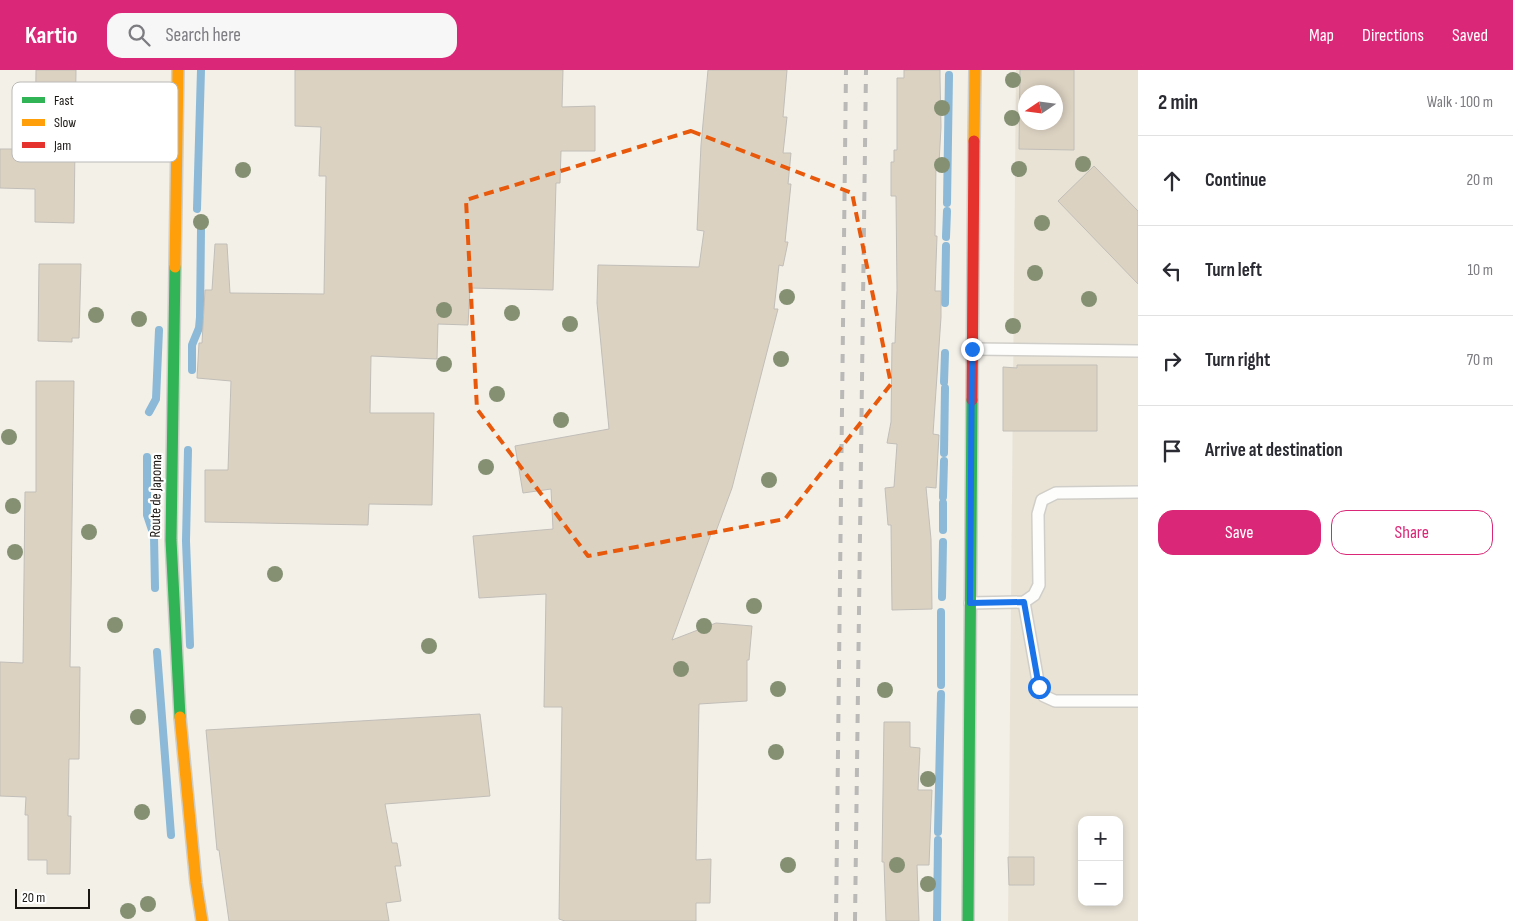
<!DOCTYPE html>
<html lang="en">
<head>
<meta charset="utf-8">
<style>
	body { margin:0; font-family:"Sofia Sans Condensed",sans-serif; background:#f7f7f7; color:#2b2b33 }
	.controls { position:absolute; right:15px; bottom:15px; display:grid; overflow:hidden; border-radius:10px; box-shadow:0 2px 8px #0003 }
	.controls button { width:45px; height:45px; display:grid; place-items:center; padding:0; border:0; border-bottom:1px solid #e1e1e2; background:#fff; color:#2b2b33; font:25px sans-serif }
	.compass { position:absolute; left:1018px; top:15px; width:45px; height:45px; border-radius:50%; background:#fff; box-shadow:0 2px 8px #0003; rotate:257deg }
	.scale { position:absolute; left:15px; bottom:12px; width:75px; box-sizing:border-box; padding-left:5px; border:2px solid #1a1713; border-top:0; font-size:14px; line-height:18px; white-space:nowrap; color:#1a1713; -webkit-text-stroke:4px #fff; paint-order:stroke }
	.stop { position:absolute; width:15px; height:15px; margin:-11px; border:4px solid #1a73e8; border-radius:50%; background:#fff }
	.stop.end { background:#1a73e8; border-color:#fff; box-shadow:0 1px 5px #0008 }
	.list { margin:0; padding:0; list-style:none }
	h2 { display:flex; justify-content:space-between; align-items:center; height:65px; margin:0; padding:0 20px; font-size:21px }
	h2 small { font-size:16px; font-weight:400; color:#7c7c81 }
	.list li { display:grid; grid-template-columns:32px 1fr auto; gap:15px; align-items:center; box-sizing:border-box; height:90px; padding:0 20px; border-top:1px solid #e1e1e2 }
	.list b { display:block; font-size:19px; white-space:nowrap }
	.list em { font-size:16px; font-style:normal; color:#7c7c81 }
	.actions { display:flex; gap:10px; padding:15px 20px }
	.actions a { flex:1; padding:11px 0; border:1px solid #db2777; border-radius:15px; text-align:center; font-size:18px; color:#db2777 }
	.actions .main { background:#db2777; color:#fff }
	.icon { flex:none; width:28px; height:28px; fill:none; stroke:currentColor; stroke-width:2; stroke-linecap:round; stroke-linejoin:round }
	.map { position:relative; flex:none; width:1138px; height:851px; overflow:hidden }
	header { display:flex; align-items:center; gap:30px; box-sizing:border-box; height:70px; padding:0 25px; background:#db2777; color:#fff }
	header strong { font-size:24px }
	nav { display:flex; gap:28px; margin-inline-start:auto; font-size:18px }
	.search { width:350px; height:45px; background:#f7f7f7; display:flex; align-items:center; gap:12px; box-sizing:border-box; padding:0 18px; border-radius:15px; color:#7c7c81; font-size:19px }
	main { display:flex }
	aside { flex:1; background:#fff }
	.map>svg:first-child { display:block }
	.built { fill:#e9e3d6; fill-rule:evenodd }
	.lines { fill:none; stroke-linecap:round; stroke-linejoin:round }
	.stream { stroke:#8bb9d7; stroke-width:8 }
	.building { fill:#dcd2c2; stroke:#c1beb8; fill-rule:evenodd }
	.lane-casing { stroke:#d0cec8; stroke-width:14 }
	.fast-casing { stroke:#d0cec8; stroke-width:14 }
	.slow-casing { stroke:#d0cec8; stroke-width:14 }
	.jam-casing { stroke:#d0cec8; stroke-width:14 }
	.lane { stroke:#fdfdfc; stroke-width:11 }
	.fast { stroke:#30b455; stroke-width:11 }
	.slow { stroke:#ff9f0a; stroke-width:11 }
	.jam { stroke:#e5322d; stroke-width:11 }
	.rail { stroke:#bab9b7; stroke-width:4; stroke-dasharray:9 9; stroke-linecap:butt }
	.tree { fill:#859073 }
	.route { stroke:#1a73e8; stroke-width:6 }
	.marked { fill:none; stroke:#e8590c; stroke-width:4; stroke-dasharray:10 6; stroke-linejoin:round }
	.labels { text-anchor:middle; dominant-baseline:central; stroke-width:4.5; stroke-linejoin:round; paint-order:stroke }
	.street-label { font-size:15px; fill:#1a1713; stroke:#fff }
	.key { fill:#fff; stroke:#bab9b8; stroke-width:1 }
	.key-label { font-size:14px; fill:#1a1713 }
</style>
</head>
<body>
<header>
<strong>Kartio</strong>
<div class="search"><svg class="icon" aria-label="search" viewBox="0 0 24 24"><circle cx="10" cy="10" r="6"/><path d="M15 15l6 6"/></svg>Search here</div>
<nav><a>Map</a><a>Directions</a><a>Saved</a></nav>
</header>
<main>
<div class="map">
<svg width="1138" height="851" viewBox="0 0 1138 851">
	<rect width="100%" height="100%" fill="#f3f0e8"/>
	<!-- built -->
	<path class="built" d="M1016 0H1138V851H1008ZM1026 22H1056V52H1026ZM1082 750H1119V832H1082Z"/>
	<g class="lines">
		<!-- stream -->
		<g class="stream">
			<path d="M947 133 949 5"/>
			<path d="M197 139 201 0"/>
			<path d="M946 167 947 141"/>
			<path d="M945 233 946 176"/>
			<path d="M192 300V275L199 258 200 247 201 159"/>
			<path d="M944 312 945 283"/>
			<path d="M149 342 156 329 159 260"/>
			<path d="M188 380 186 471 190 575"/>
			<path d="M944 383 945 318"/>
			<path d="M147 387V445L154 466 155 518"/>
			<path d="M943 427 944 391"/>
			<path d="M943 460V433"/>
			<path d="M942 527 943 472"/>
			<path d="M157 582 171 765"/>
			<path d="M941 615V542"/>
			<path d="M938 762 941 624"/>
			<path d="M937 851 938 770"/>
		</g>
	</g>
	<!-- building -->
	<g class="building">
		<path d="M36 0H76L74 153 35 152V119L0 118V79H35Z"/>
		<path d="M295 0H563L562 37 595 36V81H561L560 113H556L553 220 470 218 468 255 438 254 437 289 371 286 370 343H434L432 435 369 434 368 455 205 452V400H228L231 311 197 308 199 273H202L205 220H212L215 174H227L230 223 324 224 326 106H319L321 57 295 56Z"/>
		<path d="M708 0H787L783 47H787L783 83H791L788 114H791L785 172H788L783 196 779 195 774 239H778L732 418 715 464H711L672 570 716 553 752 556 749 590H747V631L699 634 696 790 711 789 710 833H696V851H565L559 849 562 637H544L546 524 479 528 473 466 553 459 551 419 523 423 515 376 609 359 597 233 598 195 699 197 704 161 697 160 701 75Z"/>
		<path d="M904 0H940V8L941 57 939 93H936L935 166H937L935 221H941V247L933 364 939 365 936 418 926 417 931 469 932 539 892 540 891 455H888L885 418 894 417 897 374 887 373 891 352 892 273H895L897 220 896 126H891V92H894V80H897V8H904Z"/>
		<path d="M1020 0H1074V80L1019 79ZM1026 22H1056V52H1026Z"/>
		<path d="M1094 96 1138 141V214L1058 131Z"/>
		<path d="M39 194H81L79 268H72V272L38 271Z"/>
		<path d="M1017 295H1097V361H1003V297L1017 298Z"/>
		<path d="M36 311H74L70 597H80L79 689H69L68 746H71L70 804H47V790H28V745H25L26 727 0 726V592L23 593 25 422H36Z"/>
		<path d="M480 644 490 726 385 734 392 773H397L401 796H395L401 831 386 833 389 851H229L219 780H217L206 660Z"/>
		<path d="M884 652H910V677L920 678 918 720H932L929 795H917L919 851H886L884 792H882Z"/>
		<path d="M1008 787H1034V815H1009Z"/>
	</g>
	<g class="lines">
		<defs>
			<g id="lane">
				<path d="M972 279 1138 281"/>
				<path d="M1024 532 1039 617 1044 626 1055 631H1138"/>
				<path d="M970 533 1024 532 1034 525 1039 515 1038 444 1042 430 1056 423 1138 422"/>
			</g>
			<g id="fast">
				<path d="M175 197 171 470 180 647"/>
				<path d="M968 851 972 330"/>
			</g>
			<g id="slow">
				<path d="M974 71 975 0"/>
				<path d="M175 197 178 0"/>
				<path d="M180 647 196 813 202 851"/>
			</g>
			<path id="jam" d="M972 330 974 71"/>
		</defs>
		<!-- lane casing -->
		<use href="#lane" class="lane-casing"/>
		<!-- fast casing -->
		<use href="#fast" class="fast-casing"/>
		<!-- slow casing -->
		<use href="#slow" class="slow-casing"/>
		<!-- jam casing -->
		<use href="#jam" class="jam-casing"/>
		<!-- lane -->
		<use href="#lane" class="lane"/>
		<!-- fast -->
		<use href="#fast" class="fast"/>
		<!-- slow -->
		<use href="#slow" class="slow"/>
		<!-- jam -->
		<use href="#jam" class="jam"/>
		<!-- rail -->
		<g class="rail">
			<path d="M836 851 846 0"/>
			<path d="M855 851 866 0"/>
		</g>
	</g>
	<!-- trees -->
	<g class="tree">
		<circle cx="1013" cy="10" r="8"/>
		<circle cx="942" cy="38" r="8"/>
		<circle cx="1012" cy="48" r="8"/>
		<circle cx="1083" cy="94" r="8"/>
		<circle cx="942" cy="95" r="8"/>
		<circle cx="1019" cy="99" r="8"/>
		<circle cx="243" cy="100" r="8"/>
		<circle cx="201" cy="152" r="8"/>
		<circle cx="1042" cy="153" r="8"/>
		<circle cx="1035" cy="203" r="8"/>
		<circle cx="787" cy="227" r="8"/>
		<circle cx="1089" cy="229" r="8"/>
		<circle cx="444" cy="240" r="8"/>
		<circle cx="512" cy="243" r="8"/>
		<circle cx="96" cy="245" r="8"/>
		<circle cx="139" cy="249" r="8"/>
		<circle cx="570" cy="254" r="8"/>
		<circle cx="1013" cy="256" r="8"/>
		<circle cx="781" cy="289" r="8"/>
		<circle cx="444" cy="294" r="8"/>
		<circle cx="497" cy="324" r="8"/>
		<circle cx="561" cy="350" r="8"/>
		<circle cx="9" cy="367" r="8"/>
		<circle cx="486" cy="397" r="8"/>
		<circle cx="769" cy="410" r="8"/>
		<circle cx="13" cy="436" r="8"/>
		<circle cx="89" cy="462" r="8"/>
		<circle cx="15" cy="482" r="8"/>
		<circle cx="275" cy="504" r="8"/>
		<circle cx="754" cy="536" r="8"/>
		<circle cx="115" cy="555" r="8"/>
		<circle cx="704" cy="556" r="8"/>
		<circle cx="429" cy="576" r="8"/>
		<circle cx="681" cy="599" r="8"/>
		<circle cx="778" cy="619" r="8"/>
		<circle cx="885" cy="620" r="8"/>
		<circle cx="138" cy="647" r="8"/>
		<circle cx="776" cy="682" r="8"/>
		<circle cx="928" cy="709" r="8"/>
		<circle cx="142" cy="742" r="8"/>
		<circle cx="788" cy="795" r="8"/>
		<circle cx="897" cy="795" r="8"/>
		<circle cx="928" cy="814" r="8"/>
		<circle cx="148" cy="834" r="8"/>
		<circle cx="128" cy="841" r="8"/>
	</g>
	<g class="lines">
		<!-- route -->
		<path class="route" d="M972 279 970 533 1024 532 1039 617"/>
	</g>
	<!-- marked area -->
	<path class="marked" d="M691 61 852 123 891 314 785 449 588 486 477 339 466 130Z"/>
	<g class="labels">
		<!-- street labels -->
		<g class="street-label">
			<text transform="translate(156 426) rotate(-89)">Route de Japoma</text>
		</g>
	</g>
	<!-- legend -->
	<rect x="12" y="12" width="166" height="80" rx="8" class="key"/>
	<rect x="22" y="27" width="23" height="6" fill="#30b455"/>
	<rect x="22" y="49" width="23" height="7" fill="#ff9f0a"/>
	<rect x="22" y="72" width="23" height="6" fill="#e5322d"/>
	<g class="key-label">
		<text x="54" y="35">Fast</text>
		<text x="54" y="57">Slow</text>
		<text x="54" y="80">Jam</text>
	</g>
</svg>
<div class="controls">
<button>+</button>
<button>−</button>
</div>
<svg class="compass" viewBox="-18 -18 36 36"><path d="M0-13l5 13h-10z" fill="#e53935"/><path d="M0 13l5-13h-10z" fill="#7c7c81"/></svg>
<div class="scale">20 m</div>
<div class="stop" style="left:1039px;top:617px"></div>
<div class="stop end" style="left:972px;top:279px"></div>
</div>
<aside>
<h2>2 min<small>Walk · 100 m</small></h2>
<ul class="list">
<li><svg class="icon" aria-label="ahead" viewBox="0 0 24 24"><path d="M12 20V5M6 11l6-6 6 6"/></svg><div><b>Continue</b></div><em>20 m</em></li>
<li><svg class="icon" aria-label="left" viewBox="0 0 24 24"><path d="M17 20v-9H6M10 6l-5 5 5 5"/></svg><div><b>Turn left</b></div><em>10 m</em></li>
<li><svg class="icon" aria-label="right" viewBox="0 0 24 24"><path d="M7 20v-9h11M14 6l5 5-5 5"/></svg><div><b>Turn right</b></div><em>70 m</em></li>
<li><svg class="icon" aria-label="arrive" viewBox="0 0 24 24"><path d="M6 21V4h12l-3 4 3 4H6"/></svg><div><b>Arrive at destination</b></div></li>
</ul>
<div class="actions"><a class="main">Save</a><a>Share</a></div>
</aside>
</main>
</body>
</html>
